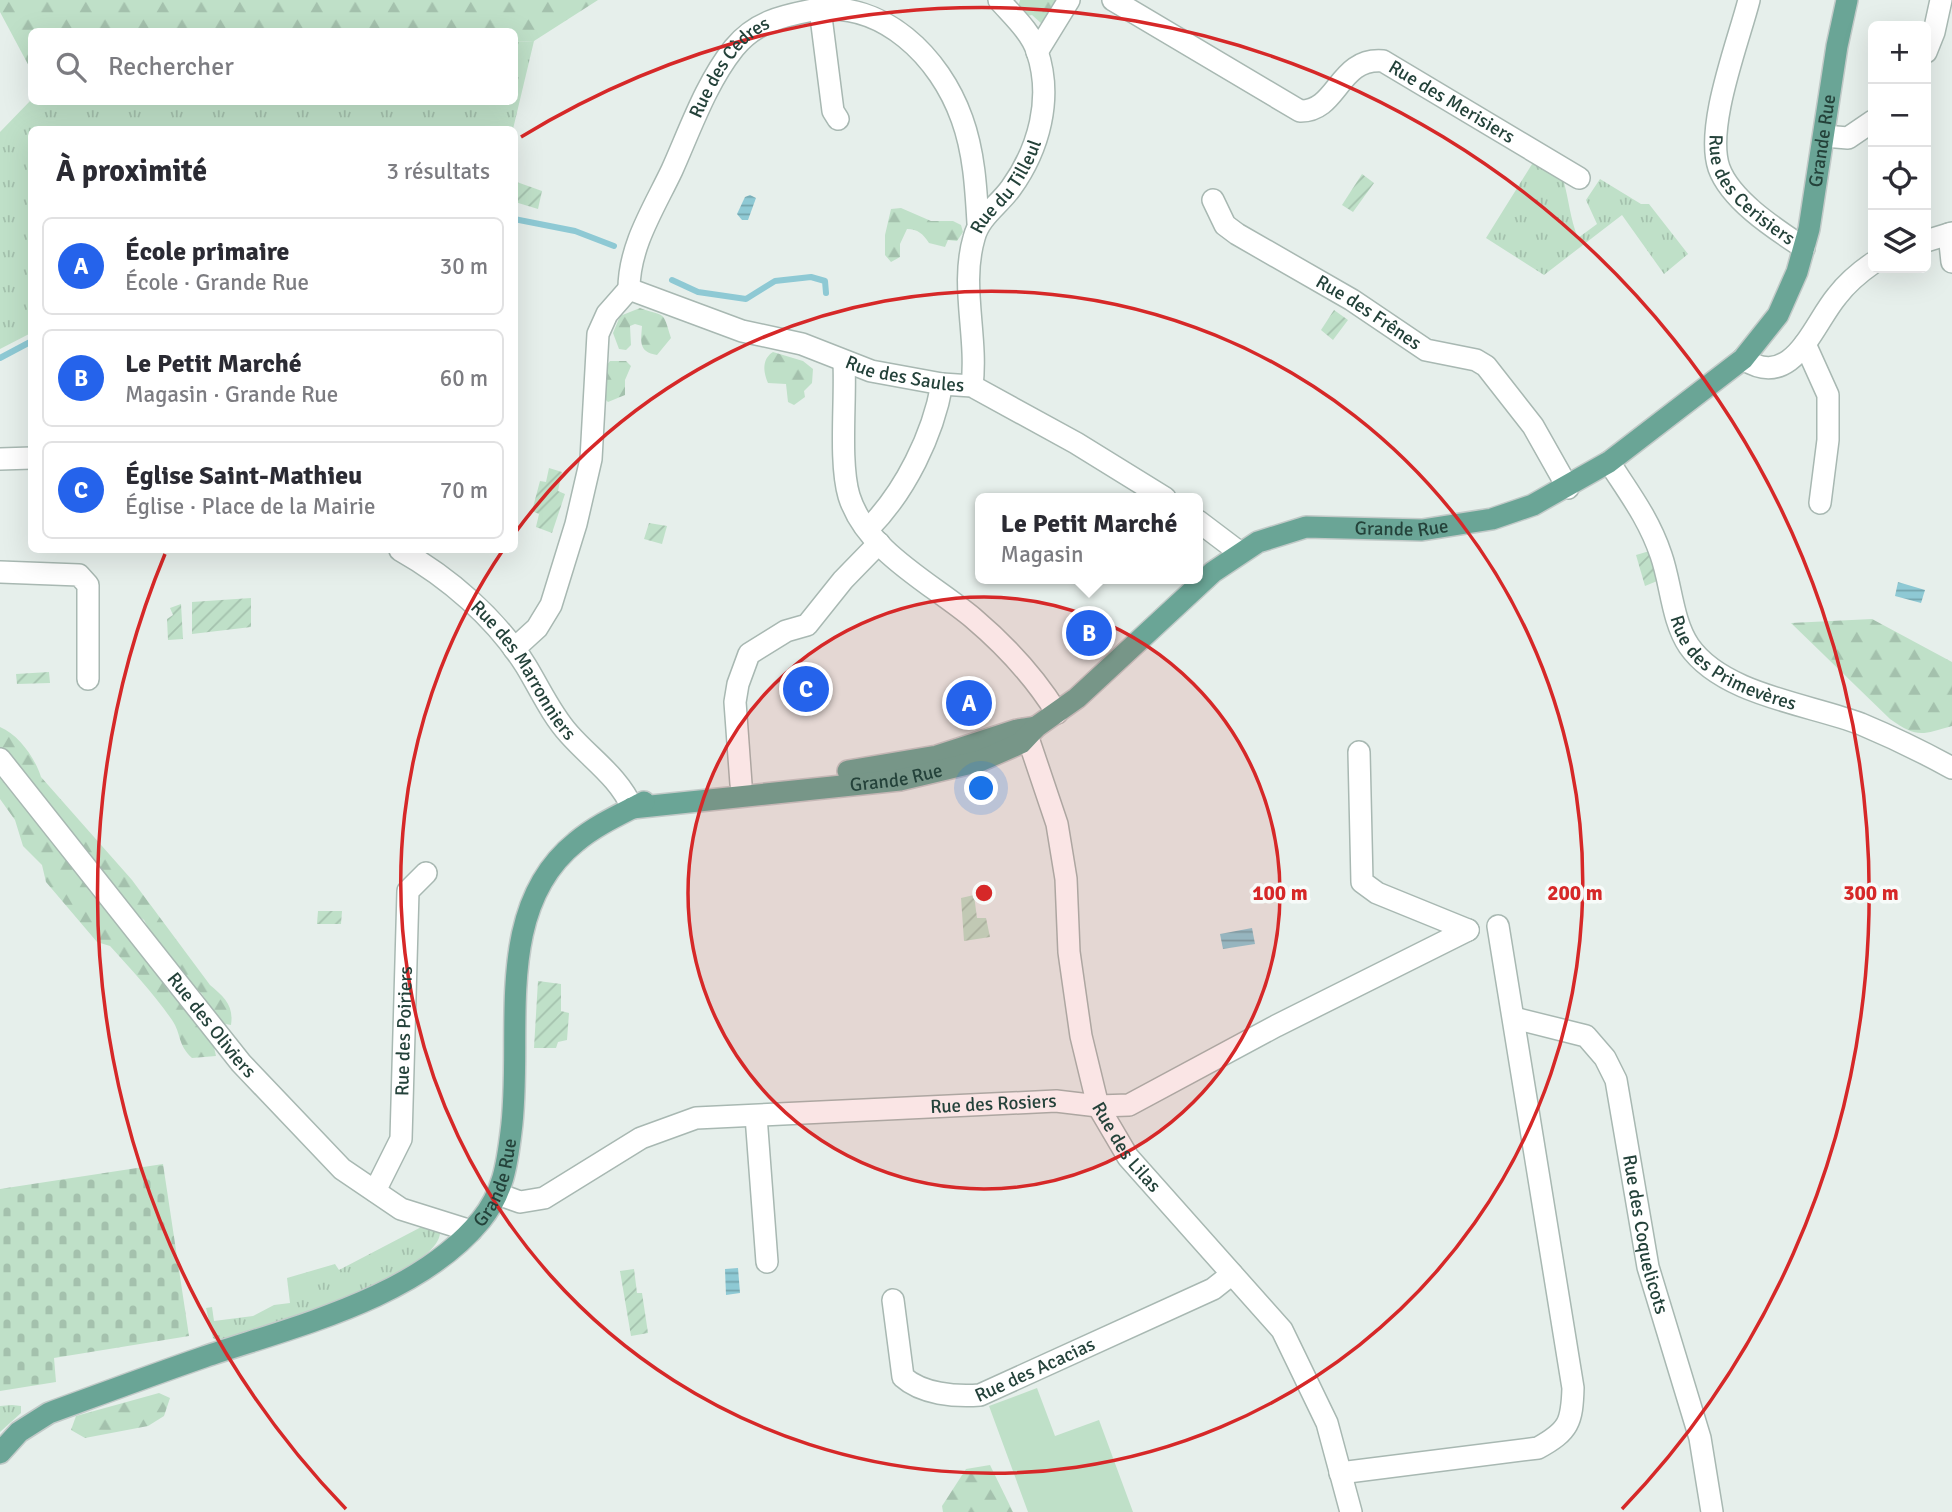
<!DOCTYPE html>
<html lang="fr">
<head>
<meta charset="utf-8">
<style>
	body { margin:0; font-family:Signika,sans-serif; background:#f2f2f3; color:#2b2b33 }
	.controls { position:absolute; right:21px; top:21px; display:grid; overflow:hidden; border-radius:10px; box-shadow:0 7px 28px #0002 }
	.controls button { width:63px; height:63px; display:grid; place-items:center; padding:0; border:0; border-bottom:2px solid #e1e1e2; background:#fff; color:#2b2b33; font:35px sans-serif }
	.you { position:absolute; left:982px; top:789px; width:24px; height:24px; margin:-18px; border:5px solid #fff; border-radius:50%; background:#1a73e8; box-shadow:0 0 0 10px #1a73e833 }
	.badge { display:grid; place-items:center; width:46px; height:46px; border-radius:50%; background:#2563eb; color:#fff; font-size:23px; font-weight:700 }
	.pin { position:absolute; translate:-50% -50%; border:4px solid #fff; box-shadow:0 2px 7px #0006 }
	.popup { position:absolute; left:975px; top:493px; width:228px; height:91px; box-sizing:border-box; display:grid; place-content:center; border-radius:10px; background:#fff; filter:drop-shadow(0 2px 5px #0005); font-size:23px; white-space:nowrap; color:#7c7c81 }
	.popup b { font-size:26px; color:#2b2b33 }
	.popup::after { content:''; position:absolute; left:50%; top:100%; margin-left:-14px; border:14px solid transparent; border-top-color:#fff }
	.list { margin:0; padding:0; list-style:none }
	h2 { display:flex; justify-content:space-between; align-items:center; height:91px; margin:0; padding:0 28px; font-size:30px }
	h2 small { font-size:23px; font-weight:400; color:#7c7c81 }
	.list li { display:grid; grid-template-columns:46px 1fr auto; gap:21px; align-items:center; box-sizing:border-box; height:98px; margin:0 14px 14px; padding:0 14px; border:2px solid #e1e1e2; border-radius:10px }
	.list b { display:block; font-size:26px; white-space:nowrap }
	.list p { margin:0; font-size:23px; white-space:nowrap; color:#7c7c81 }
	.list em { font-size:23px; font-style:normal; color:#7c7c81 }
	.icon { flex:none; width:38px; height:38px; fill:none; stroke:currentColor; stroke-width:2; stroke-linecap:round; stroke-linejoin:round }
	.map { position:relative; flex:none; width:1952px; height:1512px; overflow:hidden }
	.search { position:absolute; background:#fff; box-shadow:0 7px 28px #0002; left:28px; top:28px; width:490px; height:77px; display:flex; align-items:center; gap:18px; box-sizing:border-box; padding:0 24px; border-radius:10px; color:#7c7c81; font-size:26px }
	.panel { position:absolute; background:#fff; box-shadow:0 7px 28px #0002; left:28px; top:126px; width:490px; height:427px; border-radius:10px }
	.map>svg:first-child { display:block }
	.grass { fill:url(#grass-tufts) }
	.forest { fill:url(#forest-firs) }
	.cemetery { fill:url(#cemetery-stones) }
	.garden { fill:url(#garden-furrows) }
	.pitch { fill:#bfe0c8 }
	.water { fill:url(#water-rules) }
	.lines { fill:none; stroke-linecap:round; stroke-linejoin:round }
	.stream { stroke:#8ec9d4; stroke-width:6 }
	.minor-casing { stroke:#a8b8b2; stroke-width:24 }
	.major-casing { stroke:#c2cac8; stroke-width:24 }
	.minor { stroke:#fff; stroke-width:21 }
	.major { stroke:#6aa596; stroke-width:21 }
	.ring { fill:none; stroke:#d62828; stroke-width:3.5 }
	.labels { text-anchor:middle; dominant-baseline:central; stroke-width:7; stroke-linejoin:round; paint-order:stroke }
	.street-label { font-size:19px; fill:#24423a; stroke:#f7fbf9 }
	.centre { fill:#d62828; stroke:#f7fbf9; stroke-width:3.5 }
	.ring-label { font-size:21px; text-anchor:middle; font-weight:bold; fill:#d62828; stroke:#f7fbf9; stroke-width:7; stroke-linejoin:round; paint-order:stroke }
</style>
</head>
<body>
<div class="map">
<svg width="1952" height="1512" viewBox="0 0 1952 1512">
	<defs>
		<pattern id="grass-tufts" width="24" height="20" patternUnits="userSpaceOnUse" patternTransform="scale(1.75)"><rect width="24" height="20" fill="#bfe0c8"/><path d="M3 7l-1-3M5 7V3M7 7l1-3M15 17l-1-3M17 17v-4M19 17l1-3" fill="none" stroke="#a4c1ad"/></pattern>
		<pattern id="forest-firs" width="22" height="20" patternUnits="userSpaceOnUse" patternTransform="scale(1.75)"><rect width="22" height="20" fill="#bfe0c8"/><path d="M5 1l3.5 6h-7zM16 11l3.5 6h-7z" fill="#a4c1ad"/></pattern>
		<pattern id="cemetery-stones" width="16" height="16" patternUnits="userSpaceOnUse" patternTransform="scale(1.75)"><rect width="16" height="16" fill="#bfe0c8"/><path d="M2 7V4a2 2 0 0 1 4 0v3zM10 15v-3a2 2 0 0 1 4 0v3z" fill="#a4c1ad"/></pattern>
		<pattern id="garden-furrows" width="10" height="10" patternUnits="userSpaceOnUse" patternTransform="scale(1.75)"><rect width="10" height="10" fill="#bfe0c8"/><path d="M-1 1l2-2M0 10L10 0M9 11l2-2" fill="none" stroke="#a4c1ad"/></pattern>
		<pattern id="water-rules" width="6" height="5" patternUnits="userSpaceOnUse" patternTransform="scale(1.75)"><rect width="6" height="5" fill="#8ec9d4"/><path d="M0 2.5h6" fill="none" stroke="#74a5ad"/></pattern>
	</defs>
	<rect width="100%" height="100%" fill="#e6efeb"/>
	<!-- grass -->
	<g class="grass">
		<path d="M534 41 513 129 32 130 31 333 0 349V132L31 100 514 102 515 42Z"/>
		<path d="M1534 161 1563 179C1569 199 1570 219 1578 238L1597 224 1586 200 1600 179 1641 204H1649L1688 254 1664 274 1622 215 1544 275 1486 238Z"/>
		<path d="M427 1224 440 1230C445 1274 256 1328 218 1341L213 1338 206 1308 212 1307 214 1321 253 1316 274 1305 290 1303 287 1278 335 1264 339 1270Z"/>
		<path d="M12 1405 21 1406V1413L0 1432V1406Z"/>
	</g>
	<!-- forest -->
	<g class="forest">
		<path d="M0 0H598L534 41 515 42 514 32H32L31 70 0 12Z"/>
		<path d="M1020 0H1062L1042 24 1032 15 1022 17 1017 11Z"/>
		<path d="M901 208 931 221H953L961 225 963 232 957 241 948 240 945 247 929 243C923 234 918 229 907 229L900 244V257L891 262 885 255V235L891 209Z"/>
		<path d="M640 308C667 318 662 309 671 338L657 355C638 352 641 341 642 326L635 324 630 326 631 345 626 350 619 349 613 333 620 316Z"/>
		<path d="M773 352 803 361 813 369 812 383 804 391 805 397 794 405 788 402 786 384 768 383C763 371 762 359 773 352Z"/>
		<path d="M610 361H626L631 366 625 380V395L608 402 602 396 603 370Z"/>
		<path d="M1872 619 1952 662V726C1921 735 1917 738 1890 719L1791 623Z"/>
		<path d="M0 727C19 735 35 758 41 777L132 880 210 985C224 997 234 1005 231 1025L220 1023 202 994 165 959 144 920 122 905 0 752Z"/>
		<path d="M0 772 41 822 50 841 61 846 117 924 140 946 142 955 213 1043 216 1056 192 1058C177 1044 182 1035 172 1020 154 994 131 969 110 946L97 942 46 882 42 865 23 846 15 820 0 799Z"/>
		<path d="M159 1393 170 1398 164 1416 148 1426 85 1438 71 1430 76 1416Z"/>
		<path d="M990 1465 1013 1512H943L942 1506 966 1469Z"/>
	</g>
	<!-- cemetery -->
	<path class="cemetery" d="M163 1164 189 1336 54 1358 56 1382 0 1391V1189Z"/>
	<!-- garden -->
	<g class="garden">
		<path d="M1362 174 1374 183 1353 212 1342 205Z"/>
		<path d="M514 181 542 191 538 209 515 202Z"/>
		<path d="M1334 310 1348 320 1333 340 1321 330Z"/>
		<path d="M549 468 562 472 558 491 565 494 552 533 536 527 539 514 532 511 540 481 546 482Z"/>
		<path d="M649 523 667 526 662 544 644 539Z"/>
		<path d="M1653 550 1662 579 1645 586 1636 555Z"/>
		<path d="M251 598V627L192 634V602Z"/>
		<path d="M181 604 183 639 168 640 167 619 173 615 170 608Z"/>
		<path d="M49 672 50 683 17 684 16 674Z"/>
		<path d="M974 895 977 918H986L990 937 964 941 961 898Z"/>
		<path d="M318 911H342L341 924H317Z"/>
		<path d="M538 981 561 984V1011L569 1013 567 1040 558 1042 556 1048H534Z"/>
		<path d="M634 1269 637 1293H642L648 1333 631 1336 620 1271Z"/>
	</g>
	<!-- pitch -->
	<path class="pitch" d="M1037 1388 1055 1436 1099 1420 1133 1512H1028L989 1406Z"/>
	<!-- water -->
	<g class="water">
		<path d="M750 195 756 198 748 220H742L737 214 745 197Z"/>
		<path d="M1898 582 1925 590 1921 603 1895 596Z"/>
		<path d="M1252 928 1255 944 1223 949 1220 934Z"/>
		<path d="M738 1268 740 1293 726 1295 725 1269Z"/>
	</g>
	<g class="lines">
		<!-- stream -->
		<g class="stream">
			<path d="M514 219 575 231 614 246"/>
			<path d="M672 280 698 292 746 299 775 281 811 277 825 281 826 293"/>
			<path d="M0 358 32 341"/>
		</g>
		<defs>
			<g id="minor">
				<path id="s1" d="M1113 0 1300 111C1338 112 1338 57 1383 61L1579 178"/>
				<path id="s2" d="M1749 0C1738 43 1705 127 1719 168 1731 201 1777 230 1804 248"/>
				<path d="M820 9 833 111 838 119"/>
				<path d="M1037 52 1069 0"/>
				<path d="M1926 52 1934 32 1941 0"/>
				<path d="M1824 136 1848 138 1873 121"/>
				<path id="s3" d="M1213 200 1225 225 1237 234 1352 300 1426 350 1476 360 1486 366 1533 426 1568 488"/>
				<path d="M1949 234 1952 262"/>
				<path d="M1926 241 1952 233"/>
				<path id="s4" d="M629 289C629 246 654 208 672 170 690 130 706 83 734 48 755 22 782 16 813 10 883 0 940 57 962 119 974 152 976 188 978 223"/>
				<path id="s5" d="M629 289 742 331 802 344 871 371 942 384 972 386 1076 443 1165 498"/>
				<path d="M1805 344 1828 395V440L1820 503"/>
				<path d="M1743 359C1793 391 1812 326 1837 296 1847 283 1860 272 1873 263"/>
				<path d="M844 363C846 400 839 462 849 496 866 551 931 583 973 618 1006 646 1034 676 1057 713"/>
				<path id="s6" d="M972 386C978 336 960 286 974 238 979 217 999 205 1011 188 1039 149 1053 98 1037 51 1031 32 1012 15 999 0"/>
				<path d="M0 459 32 458"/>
				<path id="s7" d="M1609 462C1629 493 1649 519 1661 555 1671 583 1672 621 1689 646 1723 695 1809 704 1861 724 1892 737 1923 752 1952 768"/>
				<path d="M1198 521 1239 552"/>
				<path d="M868 529C905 492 933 435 942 384"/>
				<path id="s8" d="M400 550C448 577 496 618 526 666 540 689 551 714 569 734 590 758 620 778 632 808"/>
				<path d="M0 572 79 575 88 585V679"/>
				<path d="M514 649 537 628 551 605 576 524 591 459 598 334 607 314 629 289"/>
				<path id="s9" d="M1025 729 1057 824 1066 879 1069 952 1081 1036 1098 1106 1128 1157 1282 1330 1327 1423 1351 1512"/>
				<path d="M1359 752 1362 882 1377 893 1468 930"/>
				<path id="s10" d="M0 759 241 1063 342 1169 401 1209 471 1231"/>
				<path d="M741 784 735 702 738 684 749 654 786 631 807 625 843 580 879 543"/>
				<path id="s11" d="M1514 1018 1586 1036 1605 1058 1616 1080 1648 1267 1700 1438 1712 1512"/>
				<path d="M756 1116 767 1262"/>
				<path id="s12" d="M375 1191 401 1139 408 891 426 873"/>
				<path id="s13" d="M498 1194 520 1202 544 1198 641 1138 696 1118 1056 1101 1098 1106 1129 1105 1276 1026 1468 930"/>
				<path id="s14" d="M893 1300 903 1377C922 1394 955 1397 980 1395L1213 1289 1232 1274"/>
				<path d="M1340 1473 1538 1448C1569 1431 1572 1422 1573 1388L1498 926"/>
			</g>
			<g id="major">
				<path d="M848 771 937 756 1017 730 1036 727"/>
				<path id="s15" d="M632 808 900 780 980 761 1021 743 1036 727 1077 698 1213 572 1258 542 1306 527 1422 530 1492 519 1533 505 1609 462 1743 359 1778 315 1797 272 1809 229 1837 46 1847 0"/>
				<path id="s16" d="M0 1453 19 1432 49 1413C101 1394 152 1375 204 1357 295 1326 417 1298 481 1220 503 1193 507 1165 511 1132 524 1037 491 910 576 842 596 825 621 814 644 802"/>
			</g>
		</defs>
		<!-- minor casing -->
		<use href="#minor" class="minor-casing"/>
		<!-- major casing -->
		<use href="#major" class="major-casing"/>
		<!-- minor -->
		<use href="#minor" class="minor"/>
		<!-- major -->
		<use href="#major" class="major"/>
	</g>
	<!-- distance rings -->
	<circle cx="984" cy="893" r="296" fill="#d62828" fill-opacity=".12"/>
	<g class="ring">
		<circle cx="984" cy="893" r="296"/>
		<path d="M515 533A591 591 0 1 1 503 550"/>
		<path d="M346 1509A887 887 0 0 1 165 554M521 137A887 887 0 0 1 1622 1509"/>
	</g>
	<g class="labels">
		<!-- street labels -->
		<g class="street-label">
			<text stroke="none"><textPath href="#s4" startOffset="247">Rue des Cèdres</textPath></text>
			<text stroke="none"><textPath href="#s1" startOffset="399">Rue des Merisiers</textPath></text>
			<text stroke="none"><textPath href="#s15" startOffset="1482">Grande Rue</textPath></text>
			<text stroke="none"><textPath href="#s2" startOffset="208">Rue des Cerisiers</textPath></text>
			<text stroke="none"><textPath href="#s6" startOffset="210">Rue du Tilleul</textPath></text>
			<text stroke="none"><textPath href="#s3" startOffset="196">Rue des Frênes</textPath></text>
			<text stroke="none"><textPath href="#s5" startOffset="290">Rue des Saules</textPath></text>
			<text stroke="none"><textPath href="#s15" startOffset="854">Grande Rue</textPath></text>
			<text stroke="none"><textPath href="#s7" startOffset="248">Rue des Primevères</textPath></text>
			<text stroke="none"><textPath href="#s8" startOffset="175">Rue des Marronniers</textPath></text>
			<text stroke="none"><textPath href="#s15" startOffset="266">Grande Rue</textPath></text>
			<text stroke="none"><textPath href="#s10" startOffset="340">Rue des Oliviers</textPath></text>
			<text stroke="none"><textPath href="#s12" startOffset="166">Rue des Poiriers</textPath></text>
			<text stroke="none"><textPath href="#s13" startOffset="518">Rue des Rosiers</textPath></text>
			<text stroke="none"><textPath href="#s9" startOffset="436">Rue des Lilas</textPath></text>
			<text stroke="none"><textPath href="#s16" startOffset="583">Grande Rue</textPath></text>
			<text stroke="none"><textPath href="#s11" startOffset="285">Rue des Coquelicots</textPath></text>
			<text stroke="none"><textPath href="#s14" startOffset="219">Rue des Acacias</textPath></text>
		</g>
	</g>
	<circle cx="984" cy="893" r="10" class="centre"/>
	<g class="ring-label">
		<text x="1280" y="900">100 m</text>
		<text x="1575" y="900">200 m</text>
		<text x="1871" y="900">300 m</text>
	</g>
</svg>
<div class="controls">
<button>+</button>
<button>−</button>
<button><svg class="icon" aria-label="locate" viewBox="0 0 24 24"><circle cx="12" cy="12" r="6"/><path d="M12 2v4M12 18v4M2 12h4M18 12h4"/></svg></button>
<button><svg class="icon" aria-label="layers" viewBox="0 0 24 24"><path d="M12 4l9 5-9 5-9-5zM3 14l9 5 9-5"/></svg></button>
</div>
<div class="you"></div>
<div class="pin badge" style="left:969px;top:703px">A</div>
<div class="pin badge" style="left:1089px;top:633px">B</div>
<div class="popup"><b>Le Petit Marché</b>Magasin</div>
<div class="pin badge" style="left:806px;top:689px">C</div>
<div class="search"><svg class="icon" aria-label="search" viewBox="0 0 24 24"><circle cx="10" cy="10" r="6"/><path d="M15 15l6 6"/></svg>Rechercher</div>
<section class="panel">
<h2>À proximité<small>3 résultats</small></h2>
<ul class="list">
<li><span class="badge">A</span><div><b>École primaire</b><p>École · Grande Rue</p></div><em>30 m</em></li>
<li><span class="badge">B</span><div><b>Le Petit Marché</b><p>Magasin · Grande Rue</p></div><em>60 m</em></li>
<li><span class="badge">C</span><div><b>Église Saint-Mathieu</b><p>Église · Place de la Mairie</p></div><em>70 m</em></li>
</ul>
</section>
</div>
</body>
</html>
